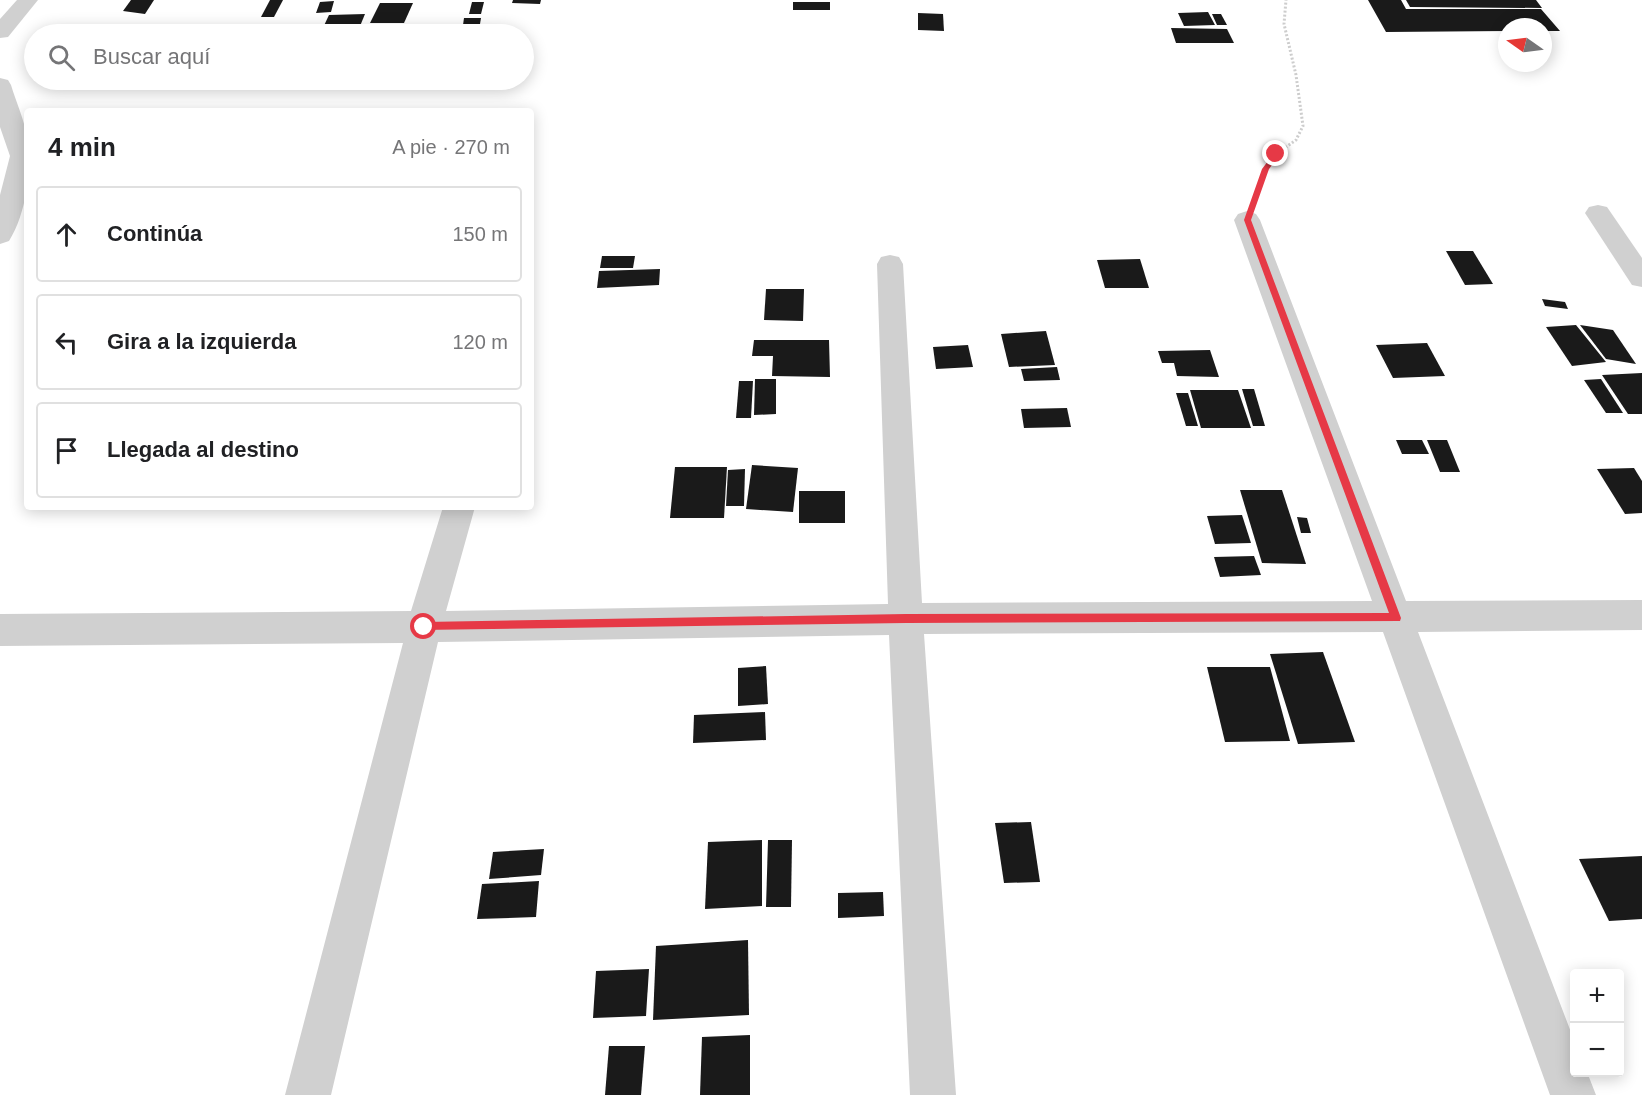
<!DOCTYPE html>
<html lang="es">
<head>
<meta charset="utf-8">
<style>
	body { margin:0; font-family:Helvetica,sans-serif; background:#f6f6f6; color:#202124 }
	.controls { position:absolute; right:18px; bottom:18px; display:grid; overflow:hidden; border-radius:6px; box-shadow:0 3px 15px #0003 }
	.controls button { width:54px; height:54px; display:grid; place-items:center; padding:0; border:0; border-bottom:2px solid #e0e0e0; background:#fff; color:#202124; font:30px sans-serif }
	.compass { position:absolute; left:1498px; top:18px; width:54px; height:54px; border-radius:50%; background:#fff; box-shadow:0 3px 15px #0003; rotate:284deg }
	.stop { position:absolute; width:18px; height:18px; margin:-14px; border:4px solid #e63946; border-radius:50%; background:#fff }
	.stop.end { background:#e63946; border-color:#fff; box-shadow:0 2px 6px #0008 }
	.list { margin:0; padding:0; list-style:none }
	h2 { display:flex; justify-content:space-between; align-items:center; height:78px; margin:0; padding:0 24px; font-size:26px }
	h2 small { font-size:20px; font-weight:400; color:#757577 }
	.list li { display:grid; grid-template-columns:39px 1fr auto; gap:18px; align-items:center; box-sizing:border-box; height:96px; margin:0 12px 12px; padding:0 12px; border:2px solid #e0e0e0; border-radius:6px }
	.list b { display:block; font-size:22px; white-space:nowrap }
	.list em { font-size:20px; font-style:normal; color:#757577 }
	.icon { flex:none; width:33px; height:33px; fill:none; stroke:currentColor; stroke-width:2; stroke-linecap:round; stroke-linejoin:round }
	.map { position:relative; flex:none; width:1642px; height:1095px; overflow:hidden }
	.search { position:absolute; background:#fff; box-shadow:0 3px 15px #0003; left:24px; top:24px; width:510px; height:66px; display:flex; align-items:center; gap:15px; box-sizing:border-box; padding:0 21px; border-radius:33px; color:#757577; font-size:22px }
	.panel { position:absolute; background:#fff; box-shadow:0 3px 15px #0003; left:24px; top:108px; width:510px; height:402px; border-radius:6px }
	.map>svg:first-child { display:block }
	.building { fill:#1a1a1a }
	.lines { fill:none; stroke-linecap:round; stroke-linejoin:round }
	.path { stroke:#cdcdcd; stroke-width:3; stroke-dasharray:2 2; stroke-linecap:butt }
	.minor { fill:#d0d0d0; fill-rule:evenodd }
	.route { fill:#e63946 }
</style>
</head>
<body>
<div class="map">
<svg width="1642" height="1095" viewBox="0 0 1642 1095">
	<rect width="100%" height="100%" fill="#fff"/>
	<!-- building -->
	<g class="building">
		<path d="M131 0H154L145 14 123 11Z"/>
		<path d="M270 0H283L274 17H261Z"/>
		<path d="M513 0H541L540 4 512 3Z"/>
		<path d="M1368 0H1401L1406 9H1541L1560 31H1543V27H1507V31L1386 32Z"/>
		<path d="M1406 0H1536L1542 8 1410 7Z"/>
		<path d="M334 1 331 12 316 13 320 2Z"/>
		<path d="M472 2H484L481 14H469Z"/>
		<rect x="793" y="2" width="37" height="8"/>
		<path d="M380 3H413L404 23H370Z"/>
		<path d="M1208 12 1215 25 1184 26 1178 13Z"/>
		<path d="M918 13 943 14 944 31 918 30Z"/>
		<path d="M365 14 358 31 321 32 329 15Z"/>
		<path d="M1212 14H1221L1227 25H1217Z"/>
		<path d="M464 18H481L480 24 463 25Z"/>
		<path d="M1171 28 1227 29 1234 43H1176Z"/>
		<path d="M1446 251H1473L1493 284 1465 285Z"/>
		<path d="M602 256H635L633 268H600Z"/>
		<path d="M1140 259 1149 288H1105L1097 260Z"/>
		<path d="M660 269 659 285 597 288 599 271Z"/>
		<path d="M766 289H804L803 321 764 320Z"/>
		<path d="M1542 299 1565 302 1568 309 1545 306Z"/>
		<path d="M1576 325 1606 362 1572 366 1546 327Z"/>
		<path d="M1580 325 1613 330 1636 364 1606 359Z"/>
		<path d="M1046 331 1055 365 1009 367 1001 334Z"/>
		<path d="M754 340H829L830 377 772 376 773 356H752Z"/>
		<path d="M1427 343 1445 376 1393 378 1376 345Z"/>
		<path d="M968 345 973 367 936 369 933 347Z"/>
		<path d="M1210 350 1219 377 1177 376 1174 363H1162L1158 351Z"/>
		<path d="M1057 367 1060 380 1024 381 1021 369Z"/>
		<path d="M1642 373V414H1628L1602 375Z"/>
		<path d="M755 379H776V414L754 415Z"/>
		<path d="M1601 379 1623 413H1606L1584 380Z"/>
		<path d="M739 381H753L751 418H736Z"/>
		<path d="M1242 389H1254L1265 426H1253Z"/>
		<path d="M1190 390H1238L1251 428H1201Z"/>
		<path d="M1176 393H1188L1198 426H1186Z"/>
		<path d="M1067 408 1071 427 1024 428 1021 409Z"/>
		<path d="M1396 440H1422L1429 454H1402Z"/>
		<path d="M1427 440H1447L1460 472H1440Z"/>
		<path d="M752 465 798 468 793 512 746 509Z"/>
		<path d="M675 467H727L724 518H670Z"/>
		<path d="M1634 468 1642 481V513L1625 514 1597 469Z"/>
		<path d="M745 469 744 506H726L728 470Z"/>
		<path d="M1240 490H1282L1306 564 1262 563Z"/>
		<rect x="799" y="491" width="46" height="32"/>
		<path d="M1242 515 1251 543 1215 544 1207 516Z"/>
		<path d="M1297 517 1307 518 1311 533H1301Z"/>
		<path d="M1254 556 1261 575 1220 577 1214 557Z"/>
		<path d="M1323 652 1355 742 1298 744 1270 654Z"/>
		<path d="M766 666 768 704 738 706V668Z"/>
		<path d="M1207 667H1270L1290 741 1225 742Z"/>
		<path d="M765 712 766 740 693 743 694 715Z"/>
		<path d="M1031 822 1040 882 1004 883 995 823Z"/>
		<path d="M762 840V906L705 909 708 842Z"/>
		<path d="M768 840H792L791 907H766Z"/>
		<path d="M544 849 541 875 489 879 493 852Z"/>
		<path d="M1642 856V919L1609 921 1579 859Z"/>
		<path d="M539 881 536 917 477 919 482 884Z"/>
		<path d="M883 892 884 916 838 918V893Z"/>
		<path d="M748 940 749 1015 653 1020 656 946Z"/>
		<path d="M649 969 646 1016 593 1018 596 971Z"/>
		<path d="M750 1035V1095H700L702 1037Z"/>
		<path d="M609 1046H645L641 1095H605Z"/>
	</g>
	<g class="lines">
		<!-- path -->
		<path class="path" d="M1257 194 1266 169 1276 154 1296 140 1303 126 1296 75 1284 24 1286 0"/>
		<!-- minor -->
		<g class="minor">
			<path d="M17 0H38L8 37 0 38V19Z"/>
			<path d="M0 78 8 80 11 85C16 102 25 121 27 138 31 172 27 212 9 241L0 244V195L10 156 0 127Z"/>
			<path d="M1598 205 1607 207 1642 258V287L1632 285 1585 213 1589 207Z"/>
			<path d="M1247 211 1256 214 1260 220 1406 601 1642 600V630L1418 632 1574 1040V1072H1587L1596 1095H1550L1383 632 924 634 956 1095H910L889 635 438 642 331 1095H285L403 643 0 646V614L411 611 443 507H475L446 611 888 604 877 264 881 257 890 255 899 257 903 264 922 603 1372 601 1234 220 1238 214Z"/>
		</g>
	</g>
	<!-- route -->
	<path class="route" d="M1274 153 1280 154 1269 169 1251 220 1401 618 1400 621 906 623 420 630 418 627 424 622 906 614 1389 613 1244 220 1262 169Z"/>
</svg>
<div class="controls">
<button>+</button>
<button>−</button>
</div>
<svg class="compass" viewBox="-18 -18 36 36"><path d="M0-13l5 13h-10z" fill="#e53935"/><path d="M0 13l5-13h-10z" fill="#757577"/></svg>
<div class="stop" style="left:424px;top:627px"></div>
<div class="stop end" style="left:1276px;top:154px"></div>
<div class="search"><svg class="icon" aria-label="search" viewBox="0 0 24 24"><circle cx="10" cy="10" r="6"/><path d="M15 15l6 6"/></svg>Buscar aquí</div>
<section class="panel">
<h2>4 min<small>A pie · 270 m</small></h2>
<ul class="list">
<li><svg class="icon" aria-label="ahead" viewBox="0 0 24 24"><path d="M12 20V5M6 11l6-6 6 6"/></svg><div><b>Continúa</b></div><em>150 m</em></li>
<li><svg class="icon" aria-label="left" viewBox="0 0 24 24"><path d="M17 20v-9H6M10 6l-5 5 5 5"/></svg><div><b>Gira a la izquierda</b></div><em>120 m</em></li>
<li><svg class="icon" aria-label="arrive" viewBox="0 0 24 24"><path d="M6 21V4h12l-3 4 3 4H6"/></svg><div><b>Llegada al destino</b></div></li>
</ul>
</section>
</div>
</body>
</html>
